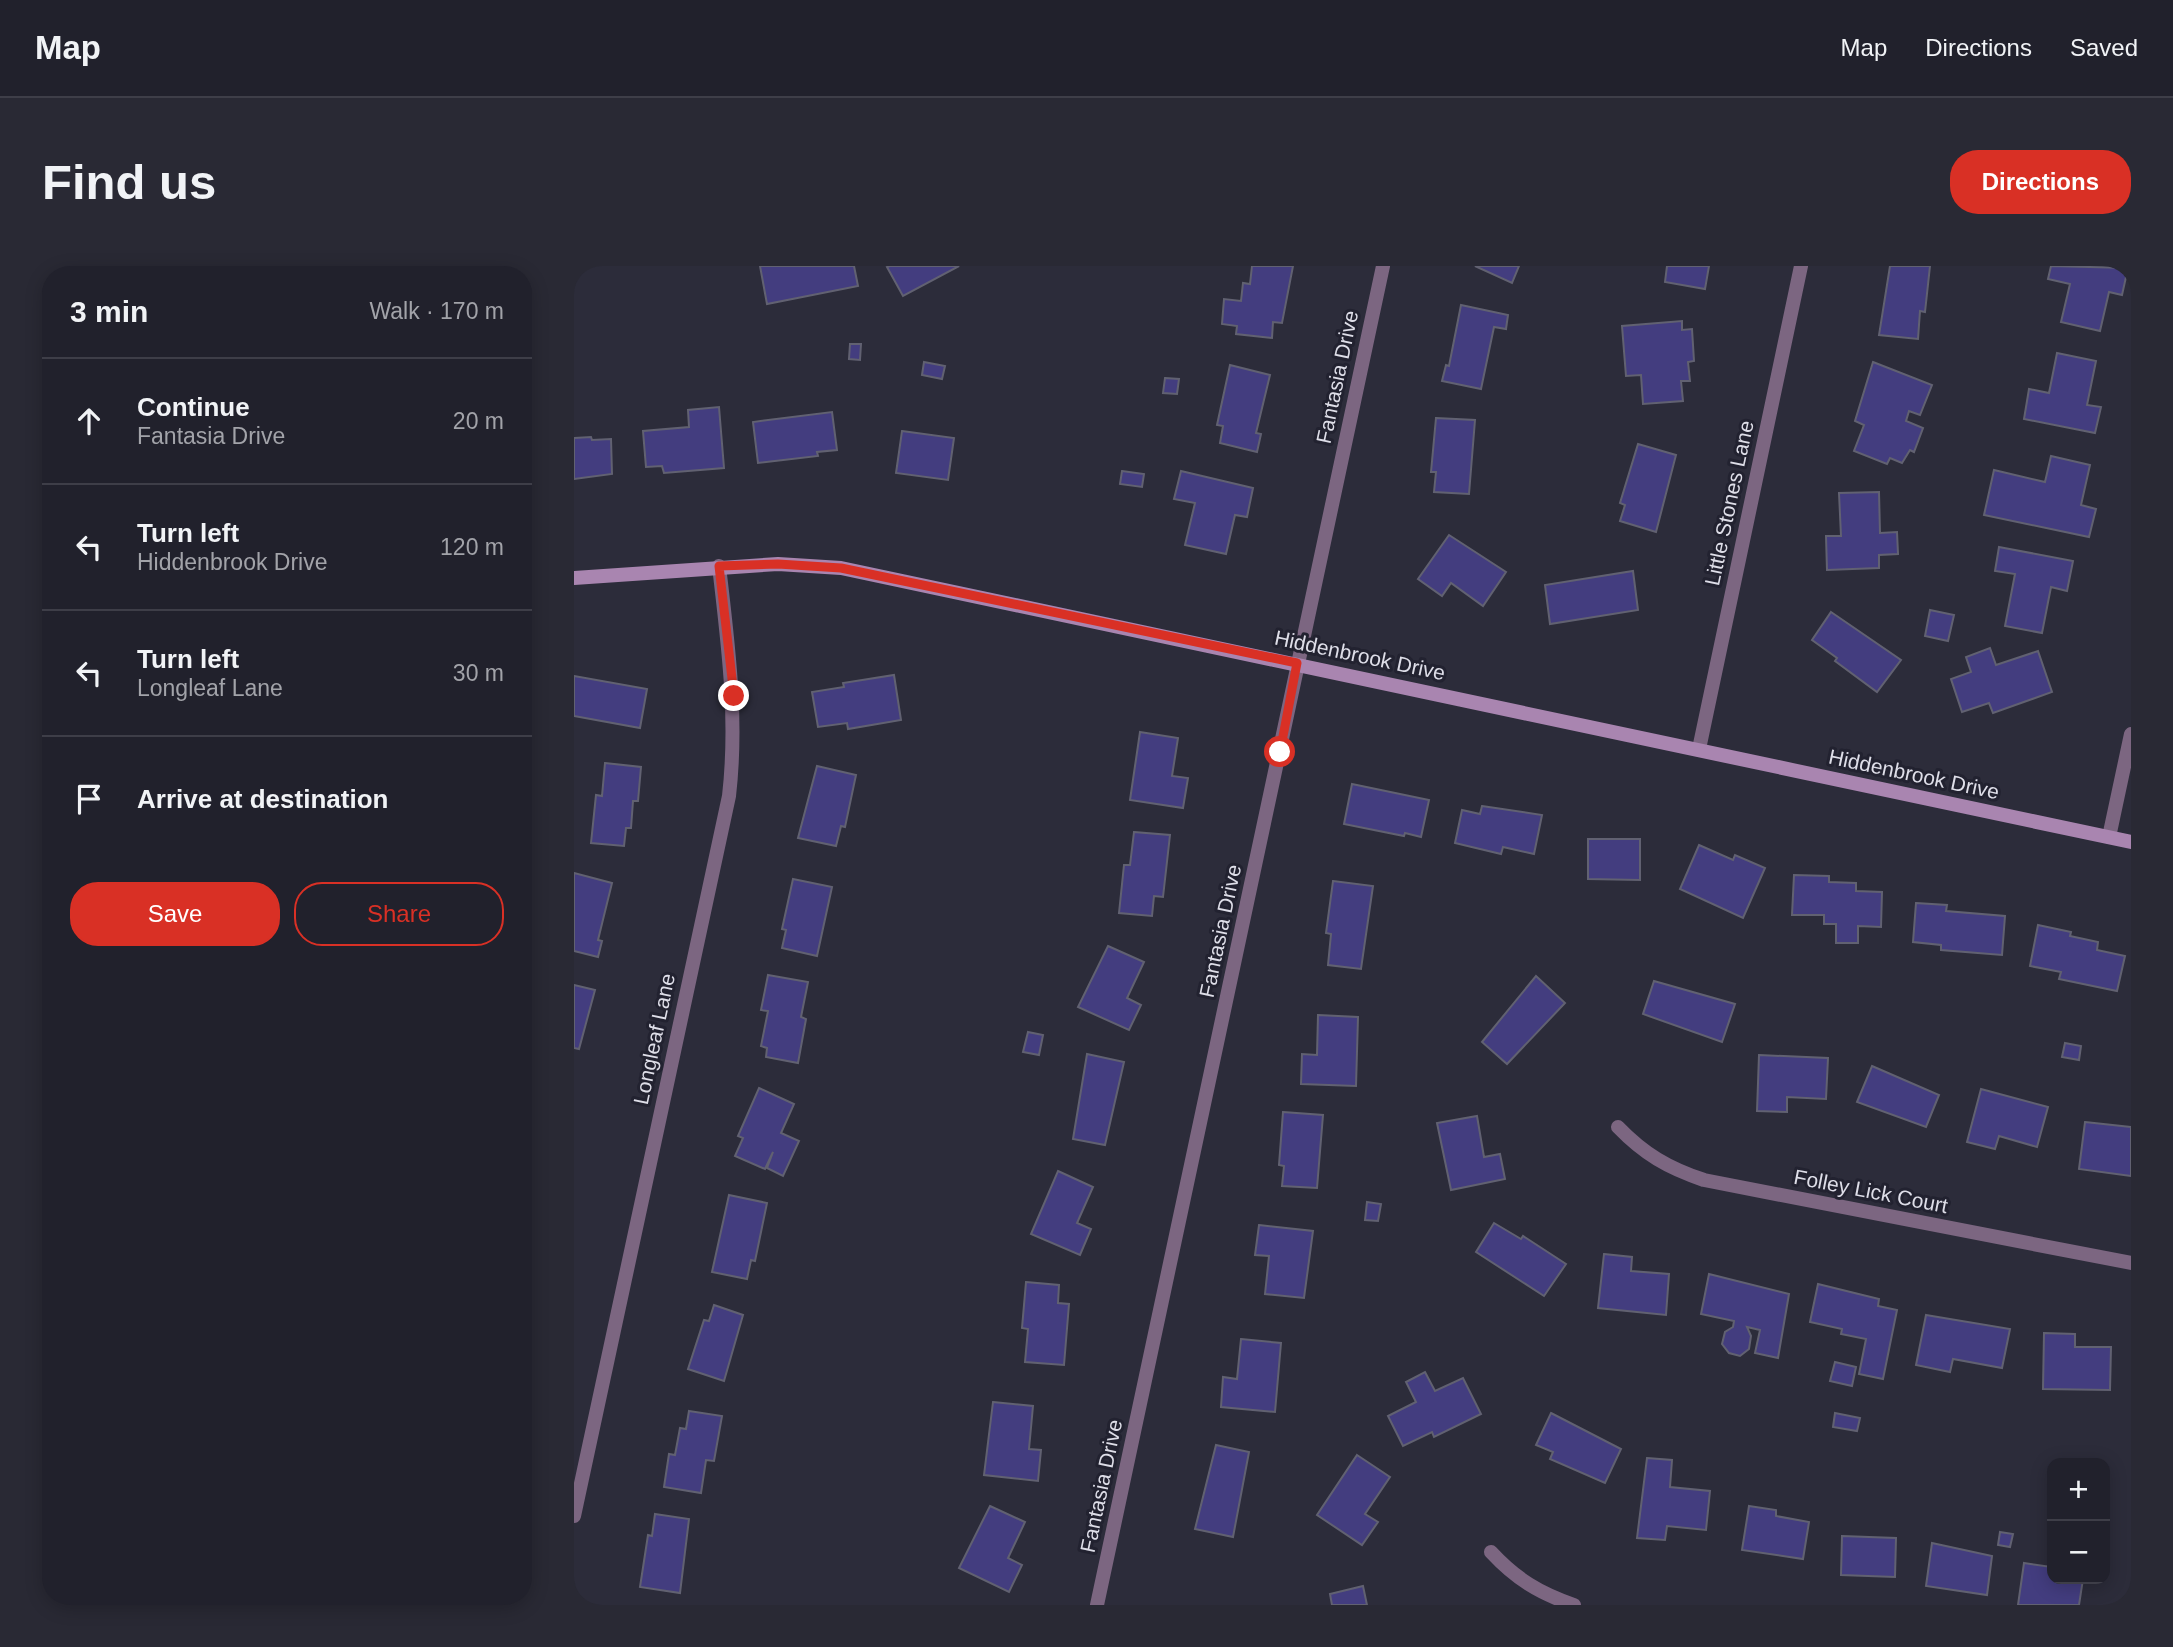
<!DOCTYPE html>
<html lang="en">
<head>
<meta charset="utf-8">
<style>
	body { margin:0; font-family:Arial,sans-serif; background:#292934; color:#f1f3f6 }
	.controls { position:absolute; right:21px; bottom:21px; display:grid; overflow:hidden; border-radius:14px; box-shadow:0 4px 18px #0003 }
	.controls button { width:63px; height:63px; display:grid; place-items:center; padding:0; border:0; border-bottom:2px solid #3e3e48; background:#21212c; color:#f1f3f6; font:35px sans-serif }
	.stop { position:absolute; width:21px; height:21px; margin:-16px; border:5px solid #d93025; border-radius:50%; background:#fff }
	.stop.end { background:#d93025; border-color:#fff; box-shadow:0 2px 7px #0008 }
	.list { margin:0; padding:0; list-style:none }
	h2 { display:flex; justify-content:space-between; align-items:center; height:91px; margin:0; padding:0 28px; font-size:30px }
	h2 small { font-size:23px; font-weight:400; color:#a2a3a9 }
	.list li { display:grid; grid-template-columns:46px 1fr auto; gap:21px; align-items:center; box-sizing:border-box; height:126px; padding:0 28px; border-top:2px solid #3e3e48 }
	.list b { display:block; font-size:26px; white-space:nowrap }
	.list p { margin:0; font-size:23px; white-space:nowrap; color:#a2a3a9 }
	.list em { font-size:23px; font-style:normal; color:#a2a3a9 }
	.actions { display:flex; gap:14px; padding:21px 28px }
	.actions a { flex:1; padding:16px 0; border:2px solid #d93025; border-radius:28px; text-align:center; font-size:24px; color:#d93025 }
	.actions .main { background:#d93025; color:#fff }
	.icon { flex:none; width:38px; height:38px; fill:none; stroke:currentColor; stroke-width:2; stroke-linecap:round; stroke-linejoin:round }
	.map { position:relative; flex:none; width:1557px; height:1339px; overflow:hidden; border-radius:28px }
	header { display:flex; align-items:center; gap:42px; box-sizing:border-box; height:98px; padding:0 35px; background:#21212c; border-bottom:2px solid #3e3e48 }
	header strong { font-size:33px }
	nav { display:flex; gap:38px; margin-inline-start:auto; font-size:24px }
	.intro { display:flex; align-items:center; justify-content:space-between; box-sizing:border-box; height:168px; padding:0 42px }
	h1 { margin:0; font-size:49px }
	.button { padding:18px 32px; border-radius:28px; background:#d93025; color:#fff; font-size:24px; font-weight:700 }
	main { display:flex; gap:42px; padding:0 42px }
	aside { flex:1; background:#21212c; border-radius:28px; box-shadow:0 4px 18px #0003 }
	.map>svg:first-child { display:block }
	.building { fill:#433d7f; stroke:#616171; stroke-width:2 }
	.lines { fill:none; stroke-linecap:round; stroke-linejoin:round }
	.street { stroke:#7c6681; stroke-width:14 }
	.secondary { stroke:#a985b0; stroke-width:14 }
	.route { stroke:#d93025; stroke-width:9 }
	.labels { text-anchor:middle; dominant-baseline:central; stroke-width:6; stroke-linejoin:round; paint-order:stroke }
	.street-label { font-size:21px; fill:#dedee8; stroke:#222230 }
</style>
</head>
<body>
<header>
<strong>Map</strong>
<nav><a>Map</a><a>Directions</a><a>Saved</a></nav>
</header>
<div class="intro"><h1>Find us</h1><a class="button">Directions</a></div>
<main>
<aside>
<h2>3 min<small>Walk · 170 m</small></h2>
<ul class="list">
<li><svg class="icon" aria-label="ahead" viewBox="0 0 24 24"><path d="M12 20V5M6 11l6-6 6 6"/></svg><div><b>Continue</b><p>Fantasia Drive</p></div><em>20 m</em></li>
<li><svg class="icon" aria-label="left" viewBox="0 0 24 24"><path d="M17 20v-9H6M10 6l-5 5 5 5"/></svg><div><b>Turn left</b><p>Hiddenbrook Drive</p></div><em>120 m</em></li>
<li><svg class="icon" aria-label="left" viewBox="0 0 24 24"><path d="M17 20v-9H6M10 6l-5 5 5 5"/></svg><div><b>Turn left</b><p>Longleaf Lane</p></div><em>30 m</em></li>
<li><svg class="icon" aria-label="arrive" viewBox="0 0 24 24"><path d="M6 21V4h12l-3 4 3 4H6"/></svg><div><b>Arrive at destination</b></div></li>
</ul>
<div class="actions"><a class="main">Save</a><a>Share</a></div>
</aside>
<div class="map">
<svg width="1557" height="1339" viewBox="0 0 1557 1339">
	<rect width="100%" height="100%" fill="#2c2c3a"/>
	<!-- building -->
	<g class="building">
		<path d="M186 0H280L284 20 193 38Z"/>
		<path d="M316 0H385L329 30 313 1Z"/>
		<path d="M678 0H719L708 57 699 56 698 72 662 68 663 60 648 58 650 33 667 35 669 17 676 18Z"/>
		<path d="M901 0H945L938 17Z"/>
		<path d="M1093 0H1135L1131 23 1091 16Z"/>
		<path d="M1316 0H1356L1351 46 1346 45 1344 73 1305 69Z"/>
		<path d="M1477 0 1554 2 1548 29 1535 26 1526 65 1487 56 1496 18 1474 13Z"/>
		<path d="M887 39 934 49 932 63 920 61 907 123 868 115 872 99 875 100Z"/>
		<path d="M1108 55V64L1118 63 1120 95 1114 96 1116 115H1107L1109 135 1069 138 1067 109 1052 110 1048 60Z"/>
		<path d="M276 78H287L286 94 275 93Z"/>
		<path d="M1483 87 1522 95 1513 139 1527 141 1521 167 1450 153 1455 123 1475 127Z"/>
		<path d="M350 96 371 100 368 113 348 109Z"/>
		<path d="M1299 96 1358 119 1346 149 1335 145 1332 155 1349 162 1340 186 1336 184 1328 197 1316 192 1313 198 1280 185 1290 159 1281 155Z"/>
		<path d="M656 99 696 109 682 167 687 168 683 186 646 177 649 160 643 159Z"/>
		<path d="M591 112 605 113 603 128 589 127Z"/>
		<path d="M145 141 150 202 90 207 88 200 72 201 69 165 115 161 114 144Z"/>
		<path d="M258 146 263 184 243 186 244 190 184 197 179 156Z"/>
		<path d="M862 152 901 154 895 228 860 226 862 206H857Z"/>
		<path d="M328 165 380 172 374 214 322 207Z"/>
		<path d="M17 171 18 174 37 173 38 208 0 213V172Z"/>
		<path d="M1064 178 1102 189 1082 266 1046 255 1051 239 1046 237Z"/>
		<path d="M1477 190 1516 199 1507 239 1522 243 1515 271 1410 249 1420 204 1471 216Z"/>
		<path d="M548 205 570 208 568 221 546 218Z"/>
		<path d="M607 205 679 222 673 251 661 249 652 288 611 279 621 237 600 233Z"/>
		<path d="M1305 226 1306 267 1323 266 1324 288 1305 289V302L1253 304 1252 270H1267L1265 227Z"/>
		<path d="M875 269 932 306 909 340 877 317 868 330 844 313Z"/>
		<path d="M1425 281 1499 295 1493 325 1477 321 1468 367 1431 360 1441 308 1421 305Z"/>
		<path d="M1059 305 1064 344 976 358 971 319Z"/>
		<path d="M1356 344 1380 349 1374 375 1351 370Z"/>
		<path d="M1257 346 1327 394 1303 426 1261 395 1263 392 1238 374Z"/>
		<path d="M1416 382 1422 399 1464 385 1478 426 1419 447 1415 437 1388 446 1377 413 1397 406 1392 391Z"/>
		<path d="M320 409 327 454 274 463 273 457 244 461 238 426 270 421 269 417Z"/>
		<path d="M0 410 73 423 66 462 0 450Z"/>
		<path d="M566 466 604 472 598 510 614 512 609 542 556 534Z"/>
		<path d="M31 497 67 501 64 535H59L57 562H52L50 580 17 577 22 529 28 530Z"/>
		<path d="M243 500 282 509 271 561 267 560 262 580 224 572Z"/>
		<path d="M778 518 855 534 847 571 831 567 830 570 770 558Z"/>
		<path d="M908 540 968 549 960 588 929 581 927 588 881 577 888 544 906 548Z"/>
		<path d="M560 566 596 569 589 631 580 630 578 650 545 647 550 599H556Z"/>
		<path d="M1014 573H1066V614L1014 613Z"/>
		<path d="M1125 579 1159 594 1161 589 1191 602 1169 652 1106 623Z"/>
		<path d="M0 607 38 617 24 674 28 675 24 691 0 685Z"/>
		<path d="M1220 609 1255 610V616L1282 617V625L1308 626 1307 661 1284 660V677H1262V658H1250V649H1218Z"/>
		<path d="M219 613 258 621 243 690 208 682 212 664 208 663Z"/>
		<path d="M759 615 799 620 787 703 754 699 757 668 752 667Z"/>
		<path d="M1342 637 1373 639 1372 645 1431 650 1428 689 1367 684V679L1339 676Z"/>
		<path d="M1464 659 1497 666 1496 670 1524 676 1523 684 1551 690 1543 725 1485 713 1487 706 1456 700Z"/>
		<path d="M534 680 570 696 553 732 567 739 555 764 504 741Z"/>
		<path d="M194 709 234 716 227 751 232 753 224 797 192 791 193 782 187 780 194 745 187 744Z"/>
		<path d="M962 710 991 737 933 798 908 776Z"/>
		<path d="M1080 715 1161 738 1148 776 1069 748Z"/>
		<path d="M0 719 21 724 5 783 0 782Z"/>
		<path d="M744 749 784 751 782 820 727 818 728 788 743 789Z"/>
		<path d="M454 766 469 769 465 789 449 786Z"/>
		<path d="M1491 777 1507 780 1505 794 1488 791Z"/>
		<path d="M513 788 550 796 531 879 499 873Z"/>
		<path d="M1185 789 1254 792 1252 833 1213 831V846L1183 845Z"/>
		<path d="M1298 800 1365 829 1352 861 1283 836Z"/>
		<path d="M185 822 220 838 207 867 225 875 209 910 193 902 199 886 191 903 161 890 169 872 164 870Z"/>
		<path d="M1407 823 1474 841 1463 881 1425 870 1421 883 1393 876Z"/>
		<path d="M709 846 749 849 743 922 708 920 710 900 705 899Z"/>
		<path d="M903 850 910 891 926 888 931 913 877 924 863 857Z"/>
		<path d="M1511 856 1557 861V910L1505 903Z"/>
		<path d="M484 905 519 921 503 957 517 963 506 989 457 968Z"/>
		<path d="M155 929 193 937 181 995 177 994 173 1013 138 1006Z"/>
		<path d="M793 936 807 938 804 955 791 954Z"/>
		<path d="M920 957 947 973 949 970 992 998 970 1030 902 986Z"/>
		<path d="M685 959 739 965 730 1032 691 1028 695 990 681 989Z"/>
		<path d="M1030 988 1058 991 1057 1005 1095 1008 1092 1049 1024 1042Z"/>
		<path d="M1135 1008 1215 1028 1204 1092 1181 1087 1186 1064 1173 1061 1177 1070 1175 1083 1166 1090 1155 1087 1148 1078 1151 1066 1159 1061 1160 1055 1127 1048Z"/>
		<path d="M452 1016 485 1019 484 1037 495 1038 490 1099 451 1096 454 1063 448 1062Z"/>
		<path d="M1244 1018 1305 1033 1304 1040 1323 1044 1309 1113 1285 1108 1292 1073 1267 1068 1268 1063 1236 1056Z"/>
		<path d="M140 1039 169 1049 150 1115 114 1103 130 1054 135 1055Z"/>
		<path d="M1352 1049 1436 1063 1428 1102 1379 1093 1376 1106 1342 1099Z"/>
		<path d="M1470 1067 1501 1068V1081H1537L1536 1124 1469 1123Z"/>
		<path d="M667 1073 707 1077 701 1146 647 1141 649 1111 663 1113Z"/>
		<path d="M1261 1096 1282 1101 1278 1120 1256 1115Z"/>
		<path d="M851 1106 861 1125 889 1112 907 1148 860 1171 858 1166 829 1180 814 1150 842 1136 832 1116Z"/>
		<path d="M419 1136 459 1140 455 1183 467 1184 464 1215 410 1209Z"/>
		<path d="M115 1145 148 1150 140 1195 132 1194 127 1227 90 1221 95 1188 101 1189 106 1162 112 1163Z"/>
		<path d="M977 1147 1047 1183 1031 1217 976 1193 979 1186 962 1179Z"/>
		<path d="M1261 1147 1286 1152 1283 1165 1259 1161Z"/>
		<path d="M642 1179 675 1186 659 1271 621 1263Z"/>
		<path d="M783 1189 816 1211 791 1248 804 1256 788 1279 743 1249Z"/>
		<path d="M1073 1192 1098 1194 1096 1221 1136 1225 1132 1264 1093 1260 1091 1274 1063 1272Z"/>
		<path d="M416 1240 451 1256 434 1292 448 1299 435 1326 385 1302Z"/>
		<path d="M1175 1240 1202 1244V1250L1235 1256 1229 1293 1168 1284Z"/>
		<path d="M81 1248 115 1253 106 1327 66 1321 74 1269 78 1270Z"/>
		<path d="M1426 1266 1439 1268 1436 1281 1424 1279Z"/>
		<path d="M1268 1270 1322 1272 1321 1311 1267 1309Z"/>
		<path d="M1358 1277 1418 1290 1413 1329 1352 1320Z"/>
		<path d="M1450 1297 1478 1301V1313H1509L1505 1339H1444Z"/>
		<path d="M789 1320 793 1339H758L756 1328Z"/>
	</g>
	<g class="lines">
		<!-- street -->
		<g class="street">
			<path d="M1125 483 1227 0"/>
			<path d="M1535 571 1557 468"/>
			<path d="M1044 861C1070 888 1094 902 1130 914L1557 997"/>
			<path d="M0 1250 155 530C164 452 154 378 145 300"/>
			<path d="M917 1286C942 1313 965 1327 1000 1339"/>
			<path d="M523 1339 809 0"/>
		</g>
		<!-- secondary -->
		<path class="secondary" d="M0 312 204 298 267 302 1557 576"/>
	</g>
	<g class="lines">
		<!-- route -->
		<path class="route" d="M160 430 145 300 204 298 267 302 723 397 706 486"/>
	</g>
	<g class="labels">
		<!-- street labels -->
		<g class="street-label">
			<text transform="translate(763 111) rotate(-78)">Fantasia Drive</text>
			<text transform="translate(1155 237) rotate(-78)">Little Stones Lane</text>
			<text transform="translate(786 389) rotate(12)">Hiddenbrook Drive</text>
			<text transform="translate(1340 508) rotate(12)">Hiddenbrook Drive</text>
			<text transform="translate(646 665) rotate(-78)">Fantasia Drive</text>
			<text transform="translate(80 773) rotate(-78)">Longleaf Lane</text>
			<text transform="translate(1297 925) rotate(11)">Folley Lick Court</text>
			<text transform="translate(527 1220) rotate(-78)">Fantasia Drive</text>
		</g>
	</g>
</svg>
<div class="controls">
<button>+</button>
<button>−</button>
</div>
<div class="stop" style="left:706px;top:486px"></div>
<div class="stop end" style="left:160px;top:430px"></div>
</div>
</main>
</body>
</html>
